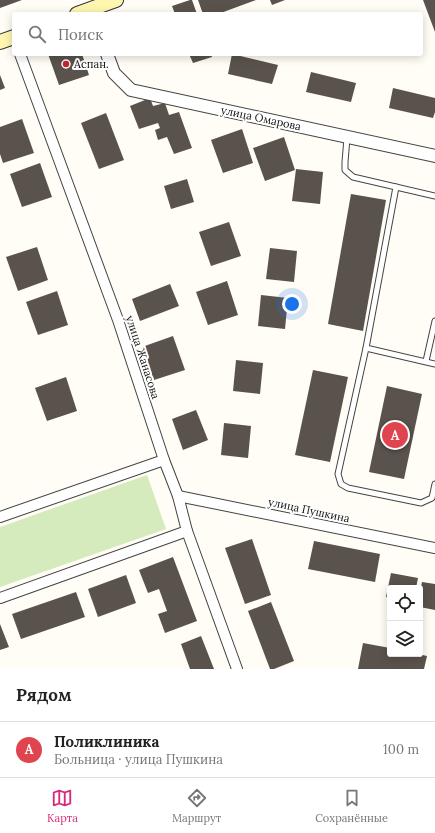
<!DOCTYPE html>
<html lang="ru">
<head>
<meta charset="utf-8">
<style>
	body { margin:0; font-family:Lora,serif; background:#f6f6f6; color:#222 }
	.controls { position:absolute; right:12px; bottom:12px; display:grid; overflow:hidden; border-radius:4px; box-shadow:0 2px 10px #0003 }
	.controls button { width:36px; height:36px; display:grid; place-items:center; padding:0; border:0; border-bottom:1px solid #e0e0e0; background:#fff; color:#222; font:20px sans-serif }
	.you { position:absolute; left:292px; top:304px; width:14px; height:14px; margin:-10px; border:3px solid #fff; border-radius:50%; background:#1a73e8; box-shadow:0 0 0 6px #1a73e833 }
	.badge { display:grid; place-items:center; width:26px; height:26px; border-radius:50%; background:#db2777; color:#fff; font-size:13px; font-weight:700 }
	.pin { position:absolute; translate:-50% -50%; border:2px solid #fff; box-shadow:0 1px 4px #0006 }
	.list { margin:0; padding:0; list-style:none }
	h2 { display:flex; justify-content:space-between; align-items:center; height:52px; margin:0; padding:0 16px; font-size:17px }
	h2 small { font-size:13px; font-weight:400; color:#767676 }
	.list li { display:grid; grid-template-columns:26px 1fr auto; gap:12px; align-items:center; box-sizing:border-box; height:56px; padding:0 16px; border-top:1px solid #e0e0e0 }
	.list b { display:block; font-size:15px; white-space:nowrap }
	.list p { margin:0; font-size:13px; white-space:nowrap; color:#767676 }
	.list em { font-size:13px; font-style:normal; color:#767676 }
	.icon { flex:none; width:22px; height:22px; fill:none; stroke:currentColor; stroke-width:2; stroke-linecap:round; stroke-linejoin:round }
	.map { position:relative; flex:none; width:435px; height:669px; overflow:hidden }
	.search { position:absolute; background:#fff; box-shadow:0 2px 10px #0003; left:12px; right:12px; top:12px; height:44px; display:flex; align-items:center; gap:10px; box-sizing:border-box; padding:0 14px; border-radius:4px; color:#767676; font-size:15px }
	.sheet { height:108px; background:#fff }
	nav { display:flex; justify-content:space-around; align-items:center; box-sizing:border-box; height:56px; border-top:1px solid #e0e0e0; background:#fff; font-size:11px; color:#767676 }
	nav a { display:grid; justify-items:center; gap:2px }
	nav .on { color:#db2777 }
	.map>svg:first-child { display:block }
	.green { fill:#d5ebbd }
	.building { fill:#5a524d }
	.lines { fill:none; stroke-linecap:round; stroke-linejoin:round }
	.service-casing { stroke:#444; stroke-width:7 }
	.minor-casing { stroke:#444; stroke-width:12 }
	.tertiary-casing { stroke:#444; stroke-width:14 }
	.secondary-casing { stroke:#333; stroke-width:16 }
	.service { stroke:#fff; stroke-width:5 }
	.minor { stroke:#fff; stroke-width:10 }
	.tertiary { stroke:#fff; stroke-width:12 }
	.secondary { stroke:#fff6b0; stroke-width:14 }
	.poi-dot { fill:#c4262e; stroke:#fff; stroke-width:1.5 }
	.labels { text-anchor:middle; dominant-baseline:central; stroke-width:4; stroke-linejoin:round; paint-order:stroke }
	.poi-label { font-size:11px; fill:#111; stroke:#fff; text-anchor:start }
	.street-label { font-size:11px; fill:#111; stroke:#fff }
</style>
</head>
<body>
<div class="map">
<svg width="435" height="669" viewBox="0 0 435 669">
	<rect width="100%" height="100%" fill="#fffdf5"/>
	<!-- green -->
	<path class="green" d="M147 475 166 529 0 587V527Z"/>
	<!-- building -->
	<g class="building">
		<path d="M0 0H22L0 8Z"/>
		<path d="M190 0H192L197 14H175L172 6Z"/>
		<path d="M198 0H256L218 14H203Z"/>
		<path d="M270 0H285L272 5Z"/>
		<path d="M423 0H435V32Z"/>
		<path d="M48 54H82L89 75 59 85Z"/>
		<path d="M189 54H211L212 57 193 63Z"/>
		<path d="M232 54 278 65 272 84 228 74Z"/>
		<path d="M311 72 356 83 351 102 306 92Z"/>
		<path d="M0 75 5 88 0 90Z"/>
		<path d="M393 88 435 98V112L433 118 389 108Z"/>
		<path d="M150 98 153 106 165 103 169 115 179 112 192 148 174 154 167 137 158 140 155 130 160 128 158 123 139 129 130 106Z"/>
		<path d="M106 113 124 160 99 169 81 123Z"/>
		<path d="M22 119 34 153 3 163 0 154V127Z"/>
		<path d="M242 129 253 163 223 173 211 140Z"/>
		<path d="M284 137 295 170 265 181 253 148Z"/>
		<path d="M40 163 52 197 22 207 10 174Z"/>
		<path d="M296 169 323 172 320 204 292 201Z"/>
		<path d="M187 179 194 202 171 209 164 186Z"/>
		<path d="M351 194 386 200 363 331 328 324Z"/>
		<path d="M229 222 241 256 211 266 199 232Z"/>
		<path d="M37 247 48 280 18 291 6 257Z"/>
		<path d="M270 248 297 251 294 282 266 279Z"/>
		<path d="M227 281 238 315 208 325 196 292Z"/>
		<path d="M170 284 179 306 140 321 132 299Z"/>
		<path d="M57 291 68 325 38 335 26 302Z"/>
		<path d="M261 295 288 298 285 329 258 326Z"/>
		<path d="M173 336 185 370 154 380 142 347Z"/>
		<path d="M236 360 263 363 260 394 233 391Z"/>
		<path d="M313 370 348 377 330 462 295 455Z"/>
		<path d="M66 377 77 411 47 421 35 388Z"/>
		<path d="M387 386 422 394 404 479 369 472Z"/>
		<path d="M196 410 208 440 183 450 172 419Z"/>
		<path d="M224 423 251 426 248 458 221 455Z"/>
		<path d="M252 539 271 595 245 604 225 548Z"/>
		<path d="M314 541 380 554 375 582 308 569Z"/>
		<path d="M173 557 197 621 165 633 158 614 167 611 159 589 148 593 139 570Z"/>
		<path d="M391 573 418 578 416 588H390V598L386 597Z"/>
		<path d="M126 575 136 603 98 617 88 589Z"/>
		<path d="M422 582 435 584V610L420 607V593Z"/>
		<path d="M76 592 85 617 21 639 12 614Z"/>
		<path d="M271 602 294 661 274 669H270L248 611Z"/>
		<path d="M0 624 9 647 0 650Z"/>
		<path d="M201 636 214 669H190L181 644Z"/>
		<path d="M363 643 390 648V654H418L427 656 424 669H358Z"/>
	</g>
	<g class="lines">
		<defs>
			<g id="service">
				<path d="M347 138 345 162V170L353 177 435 196"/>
				<path d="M396 187 366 348 435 364"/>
				<path d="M366 348 338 474 341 484 348 488 421 503 432 498 435 484"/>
				<path d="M426 361 435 321"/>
			</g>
			<g id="minor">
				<path d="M20 54 118 320 164 460 178 496 187 531 237 669"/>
				<path d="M178 496 435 548"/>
				<path d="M0 517 164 460"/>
				<path d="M0 598 187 531"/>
			</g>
			<path id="tertiary" d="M107 54 114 73 131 90 435 156"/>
			<g id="secondary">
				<path d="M77 14 116 0"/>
				<path d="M0 42 14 37"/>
			</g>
		</defs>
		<!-- service casing -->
		<use href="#service" class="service-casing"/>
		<!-- minor casing -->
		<use href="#minor" class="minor-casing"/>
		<!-- tertiary casing -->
		<use href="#tertiary" class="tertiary-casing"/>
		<!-- secondary casing -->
		<use href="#secondary" class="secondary-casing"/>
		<!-- service -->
		<use href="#service" class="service"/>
		<!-- minor -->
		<use href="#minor" class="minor"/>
		<!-- tertiary -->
		<use href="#tertiary" class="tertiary"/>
		<!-- secondary -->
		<use href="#secondary" class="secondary"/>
	</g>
	<!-- markers -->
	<circle class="poi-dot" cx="66" cy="64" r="4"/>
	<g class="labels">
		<!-- poi labels -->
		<g class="poi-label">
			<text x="74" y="64">Аспан.</text>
		</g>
		<!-- street labels -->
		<g class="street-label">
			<text transform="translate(261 118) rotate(12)">улица Омарова</text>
			<text transform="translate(143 357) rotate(72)">улица Жанасова</text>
			<text transform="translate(309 510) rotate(12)">улица Пушкина</text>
		</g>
	</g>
</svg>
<div class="controls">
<button><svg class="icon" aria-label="locate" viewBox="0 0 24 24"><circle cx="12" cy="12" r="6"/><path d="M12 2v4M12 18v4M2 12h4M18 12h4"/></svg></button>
<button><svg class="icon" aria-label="layers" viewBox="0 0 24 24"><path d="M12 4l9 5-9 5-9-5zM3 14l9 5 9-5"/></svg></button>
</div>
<div class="you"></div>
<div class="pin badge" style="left:395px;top:435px;background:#e0444e">A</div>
<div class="search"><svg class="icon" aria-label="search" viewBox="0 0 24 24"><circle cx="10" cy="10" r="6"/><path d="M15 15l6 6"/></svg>Поиск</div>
</div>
<section class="sheet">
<h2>Рядом<small></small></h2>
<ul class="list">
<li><span class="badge" style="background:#e0444e">A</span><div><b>Поликлиника</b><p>Больница · улица Пушкина</p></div><em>100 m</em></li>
</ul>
</section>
<nav>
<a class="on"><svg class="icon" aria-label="map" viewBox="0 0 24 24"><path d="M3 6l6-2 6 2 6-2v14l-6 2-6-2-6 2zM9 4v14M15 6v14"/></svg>Карта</a>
<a><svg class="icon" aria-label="directions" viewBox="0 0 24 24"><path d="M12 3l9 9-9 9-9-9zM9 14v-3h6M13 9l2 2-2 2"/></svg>Маршрут</a>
<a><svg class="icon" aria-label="saved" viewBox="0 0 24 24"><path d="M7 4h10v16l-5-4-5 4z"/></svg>Сохранённые</a>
</nav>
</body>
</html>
